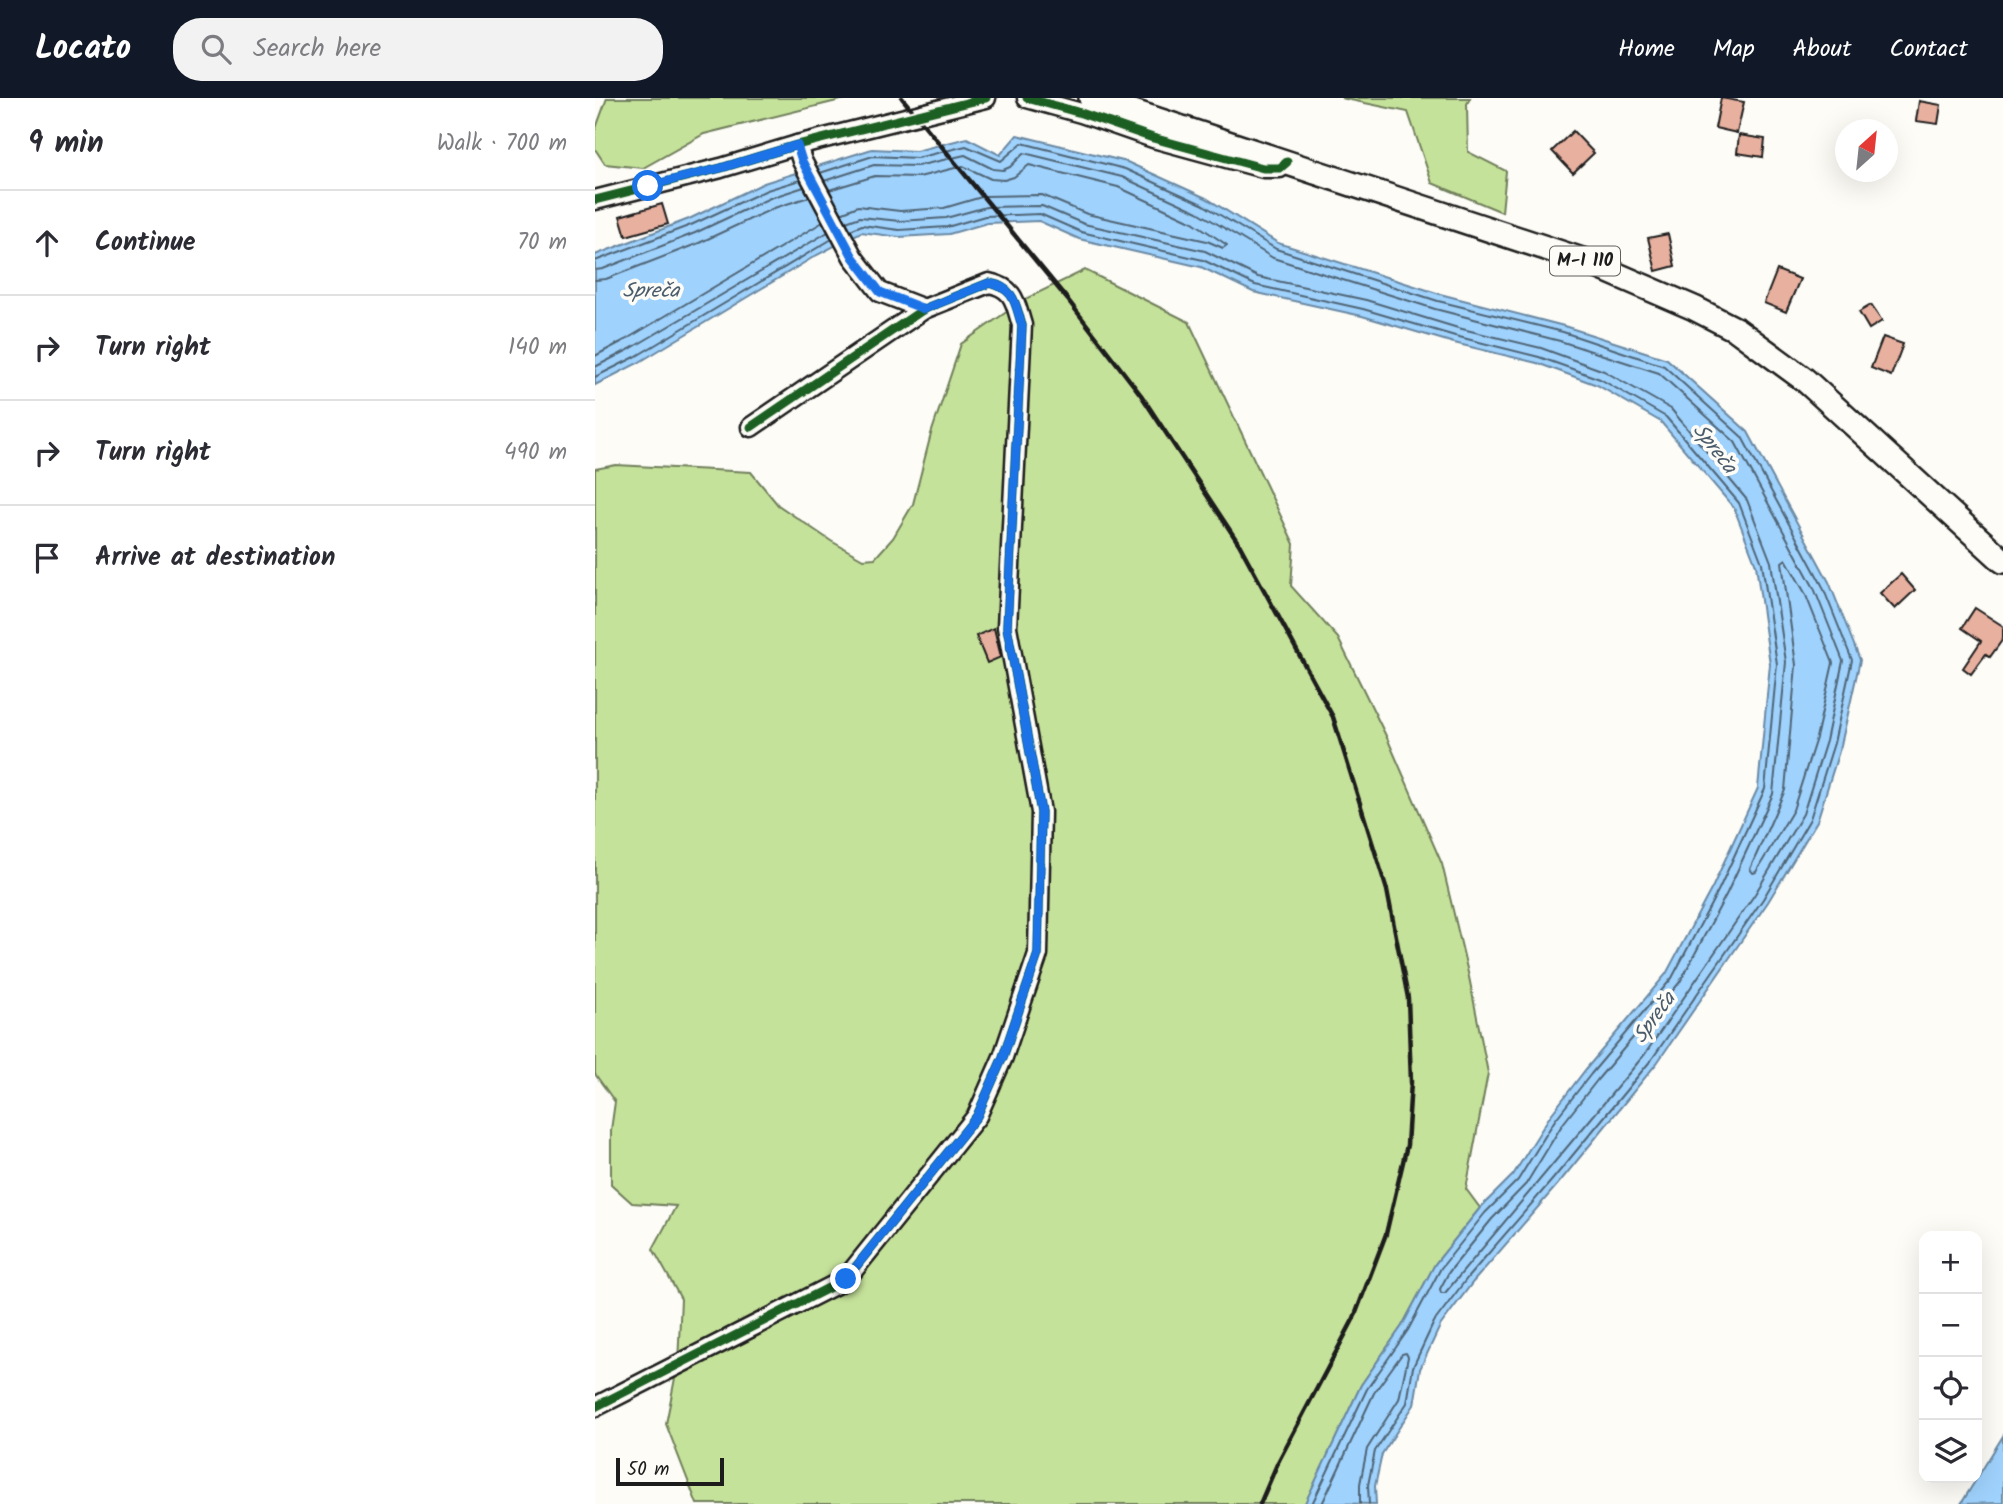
<!DOCTYPE html>
<html lang="en">
<head>
<meta charset="utf-8">
<style>
	body { margin:0; font-family:Kalam,sans-serif; background:#f2f2f3; color:#2b2b33 }
	.controls { position:absolute; right:21px; bottom:21px; display:grid; overflow:hidden; border-radius:14px; box-shadow:0 7px 28px #0002 }
	.controls button { width:63px; height:63px; display:grid; place-items:center; padding:0; border:0; border-bottom:2px solid #e1e1e2; background:#fff; color:#2b2b33; font:35px sans-serif }
	.compass { position:absolute; left:1240px; top:21px; width:63px; height:63px; border-radius:50%; background:#fff; box-shadow:0 7px 28px #0002; rotate:27deg }
	.scale { position:absolute; left:21px; bottom:18px; width:108px; box-sizing:border-box; padding-left:7px; border:4px solid #1c1c1c; border-top:0; font-size:19px; line-height:24px; white-space:nowrap; color:#1c1c1c; -webkit-text-stroke:5px #fdfcf7; paint-order:stroke }
	.stop { position:absolute; width:21px; height:21px; margin:-16px; border:5px solid #1a73e8; border-radius:50%; background:#fff }
	.stop.end { background:#1a73e8; border-color:#fff; box-shadow:0 2px 7px #0008 }
	.list { margin:0; padding:0; list-style:none }
	h2 { display:flex; justify-content:space-between; align-items:center; height:91px; margin:0; padding:0 28px; font-size:30px }
	h2 small { font-size:23px; font-weight:400; color:#7c7c81 }
	.list li { display:grid; grid-template-columns:46px 1fr auto; gap:21px; align-items:center; box-sizing:border-box; height:105px; padding:0 28px; border-top:2px solid #e1e1e2 }
	.list b { display:block; font-size:26px; white-space:nowrap }
	.list em { font-size:23px; font-style:normal; color:#7c7c81 }
	.icon { flex:none; width:38px; height:38px; fill:none; stroke:currentColor; stroke-width:2; stroke-linecap:round; stroke-linejoin:round }
	.map { position:relative; flex:none; width:1408px; height:1406px; overflow:hidden }
	header { display:flex; align-items:center; gap:42px; box-sizing:border-box; height:98px; padding:0 35px; background:#111827; color:#fff }
	header strong { font-size:33px }
	nav { display:flex; gap:38px; margin-inline-start:auto; font-size:24px }
	.search { width:490px; height:63px; background:#f2f2f3; display:flex; align-items:center; gap:18px; box-sizing:border-box; padding:0 24px; border-radius:28px; color:#7c7c81; font-size:26px }
	main { display:flex }
	aside { flex:1; background:#fff }
	.map>svg:first-child { display:block }
	.green { fill:#c5e29a; stroke:#707f5b; stroke-width:2 }
	.water { fill:#9fd2fd; stroke:#6b89a3; stroke-width:2 }
	.lines { fill:none; stroke-linecap:round; stroke-linejoin:round }
	.shore { stroke:#506576; stroke-width:2 }
	.building { fill:#e8b09f; stroke:#1c1c1c; stroke-width:2 }
	.minor-casing { stroke:#1c1c1c; stroke-width:23 }
	.major-casing { stroke:#1c1c1c; stroke-width:28 }
	.minor { stroke:#fdfcf7; stroke-width:18 }
	.major { stroke:#fdfcf7; stroke-width:23 }
	.rail { stroke:#1c1c1c; stroke-width:4.5 }
	.cycleway-casing { stroke:#fdfcf7; stroke-width:13 }
	.cycleway { stroke:#1b5e20; stroke-width:9 }
	.route { stroke:#1a73e8; stroke-width:9 }
	.labels { text-anchor:middle; dominant-baseline:central; stroke-width:7; stroke-linejoin:round; paint-order:stroke }
	.shield { fill:#fdfcf7; stroke:#605f5e; stroke-width:2 }
	.shield-label { font-size:18px; font-weight:bold; fill:#1c1c1c }
	.water-label { font-size:21px; font-style:italic; fill:#4a5c6b; stroke:#fdfcf7 }
</style>
</head>
<body>
<header>
<strong>Locato</strong>
<div class="search"><svg class="icon" aria-label="search" viewBox="0 0 24 24"><circle cx="10" cy="10" r="6"/><path d="M15 15l6 6"/></svg>Search here</div>
<nav><a>Home</a><a>Map</a><a>About</a><a>Contact</a></nav>
</header>
<main>
<aside>
<h2>9 min<small>Walk · 700 m</small></h2>
<ul class="list">
<li><svg class="icon" aria-label="ahead" viewBox="0 0 24 24"><path d="M12 20V5M6 11l6-6 6 6"/></svg><div><b>Continue</b></div><em>70 m</em></li>
<li><svg class="icon" aria-label="right" viewBox="0 0 24 24"><path d="M7 20v-9h11M14 6l5 5-5 5"/></svg><div><b>Turn right</b></div><em>140 m</em></li>
<li><svg class="icon" aria-label="right" viewBox="0 0 24 24"><path d="M7 20v-9h11M14 6l5 5-5 5"/></svg><div><b>Turn right</b></div><em>490 m</em></li>
<li><svg class="icon" aria-label="arrive" viewBox="0 0 24 24"><path d="M6 21V4h12l-3 4 3 4H6"/></svg><div><b>Arrive at destination</b></div></li>
</ul>
</aside>
<div class="map">
<svg width="1408" height="1406" viewBox="0 0 1408 1406">
	<rect width="100%" height="100%" fill="#fdfcf7"/>
	<filter id="ink" filterUnits="userSpaceOnUse"><feTurbulence type="fractalNoise" baseFrequency=".0143" numOctaves="2"/><feDisplacementMap in="SourceGraphic" scale="14" xChannelSelector="R" yChannelSelector="G"/><feConvolveMatrix kernelMatrix="1 2 1 2 8 2 1 2 1" color-interpolation-filters="sRGB"/></filter>
	<g filter="url(#ink)">
		<!-- green -->
		<g class="green">
			<path d="M12 0H254L109 36 48 70 10 66 0 51V33Z"/>
			<path d="M746 0H875L872 6 873 54 911 73 907 114 837 85 813 14Z"/>
			<path d="M490 172 594 224 699 446 696 488 743 540 793 642 847 766 874 879 893 975 871 1091 885 1110 840 1166 807 1228 766 1287 710 1406H102L71 1326 83 1265 86 1201 58 1151 81 1108 37 1105 16 1086V1032L20 1004 0 976V371L21 367 156 374 183 407 236 443 268 461 280 460 298 440 318 406 336 336 366 246 430 201Z"/>
		</g>
		<!-- water -->
		<g class="water">
			<path d="M422 37 532 64 611 100 683 145 845 196 969 228 1072 261 1153 334 1234 484 1265 562 1246 647 1222 723 1173 804 1062 965 963 1086 878 1184 845 1228 825 1271 819 1307 787 1356 780 1388 781 1406 710 1405 766 1287 807 1228 840 1166 885 1110 918 1077 955 1018 991 971 1071 876 1118 788 1163 690 1175 566 1161 467 1139 410 1066 324 1002 287 942 265 859 245 767 218 658 194 606 169 484 141 444 123 392 125 354 136 304 139 266 134 222 157 43 265 0 287V157L94 121 169 85 277 51 321 53 372 40 405 57Z"/>
			<path d="M1408 1338V1405L1366 1406Z"/>
		</g>
		<g class="lines">
			<!-- shore -->
			<g class="shore">
				<path d="M225 75 278 58 322 60 371 48 406 63 427 45 530 71 607 106 681 151 843 203 968 234 1069 268 1147 339 1227 487 1257 562 1239 645 1215 721 1168 801 1057 961 958 1081 873 1179 839 1224 818 1269 812 1305 780 1353 773 1387 774 1406"/>
				<path d="M229 83 279 67 322 68 370 57 398 71 408 72 415 69 429 55 527 79 603 114 678 160 840 211 965 243 1064 275 1140 344 1219 490 1248 563 1231 643 1208 716 1160 796 1050 956 850 1195H846L845 1191 854 1174 897 1121 931 1086 967 1027 1003 981 1085 884 1132 795 1178 696 1191 564 1176 464 1152 402 1076 311 1009 273 946 250 863 230 771 202 663 179 610 153 489 126 447 108 391 109 351 120 305 123 265 119 251 124"/>
				<path d="M234 92 280 78 324 79 368 68 396 81 409 82 419 79 434 67 523 89 598 124 632 147 628 150 612 143 492 116 447 97 390 98 349 110 305 113 263 108 246 115"/>
				<path d="M255 132 267 127 304 132 352 129 390 118 445 116 486 134 608 162 660 187 768 211 860 238 944 259 1005 281 1071 319 1144 405 1167 465 1182 566 1170 691 1124 791 1077 880 996 976 960 1022 923 1082 890 1115 846 1170 813 1232 772 1291 717 1406"/>
				<path d="M0 163 96 127 172 92 205 82"/>
				<path d="M0 172 8 171 100 135 175 100 209 89"/>
				<path d="M0 182 11 181 104 145 179 110 214 99"/>
				<path d="M0 258 30 242 228 124"/>
				<path d="M0 269 35 251 233 134"/>
				<path d="M0 279 40 259 237 141"/>
				<path d="M1191 461 1210 495 1238 565 1221 640 1198 712 1161 774 1158 775 1155 771 1190 692 1201 567 1187 464Z"/>
				<path d="M727 1406 779 1295 807 1256 811 1255 813 1259 804 1301 772 1351 765 1386V1406"/>
			</g>
		</g>
		<!-- building -->
		<g class="building">
			<path d="M1126 0 1149 4 1142 35 1120 30Z"/>
			<path d="M1324 3 1346 7 1343 26 1321 23Z"/>
			<path d="M978 33 999 55 978 75 957 53Z"/>
			<path d="M1144 37 1170 41 1168 59 1142 55Z"/>
			<path d="M67 106 73 126 31 138 25 118Z"/>
			<path d="M1073 136 1080 168 1061 173 1053 140Z"/>
			<path d="M1182 172 1205 181 1191 214 1169 205Z"/>
			<path d="M1276 207 1287 223 1274 231 1264 214Z"/>
			<path d="M1288 239 1308 246 1296 278 1276 270Z"/>
			<path d="M1306 476 1320 492 1300 511 1285 495Z"/>
			<path d="M1380 510 1408 528V541L1395 559 1391 556 1376 576 1368 570 1386 543 1367 530Z"/>
			<path d="M399 530 406 559 392 565 381 538Z"/>
		</g>
		<g class="lines">
			<defs>
				<g id="minor">
					<path d="M432 0 486 15 558 40 668 70H685L692 64"/>
					<path d="M202 47 207 63 258 159 285 194 329 211"/>
					<path d="M0 102 126 70 202 47 391 0"/>
					<path d="M0 1309 251 1181 382 1018 408 959 443 856 446 714 412 529 427 227C420 205 420 190 394 185L329 211 156 329"/>
				</g>
				<path id="major" d="M496 0 990 163 1099 210 1142 232 1210 282 1408 463"/>
			</defs>
			<!-- minor casing -->
			<use href="#minor" class="minor-casing"/>
			<!-- major casing -->
			<use href="#major" class="major-casing"/>
			<!-- minor -->
			<use href="#minor" class="minor"/>
			<!-- major -->
			<use href="#major" class="major"/>
			<!-- rail -->
			<path class="rail" d="M307 0 473 202 546 297 644 446 738 619 792 792 813 900 816 984 812 1047 791 1136 759 1220 683 1364 665 1406"/>
			<defs>
				<g id="cycleway">
					<path d="M432 0 486 15 558 40 668 70H685L692 64"/>
					<path d="M0 102 126 70 202 47 391 0"/>
					<path d="M0 1309 251 1181 382 1018 408 959 443 856 446 714 412 529 427 227C420 205 420 190 394 185L329 211 156 329"/>
				</g>
			</defs>
			<!-- cycleway casing -->
			<use href="#cycleway" class="cycleway-casing"/>
			<!-- cycleway -->
			<use href="#cycleway" class="cycleway"/>
		</g>
	</g>
	<g class="lines" filter="url(#ink)">
		<!-- route -->
		<path class="route" d="M53 88 126 70 202 47 207 63 258 159 285 194 329 211 394 185C420 190 420 205 427 228L412 529 446 714 443 856 408 959 382 1018 251 1181"/>
	</g>
	<g class="labels">
		<!-- shield labels -->
		<rect class="shield" x="955" y="148.5" width="70" height="29" rx="5"/>
		<g class="shield-label">
			<text x="990" y="163">M-I 110</text>
		</g>
		<!-- water labels -->
		<g class="water-label">
			<text x="56" y="193">Spreča</text>
			<text transform="translate(1119 351) rotate(52)">Spreča</text>
			<text transform="translate(1060 920) rotate(-54)">Spreča</text>
		</g>
	</g>
</svg>
<div class="controls">
<button>+</button>
<button>−</button>
<button><svg class="icon" aria-label="locate" viewBox="0 0 24 24"><circle cx="12" cy="12" r="6"/><path d="M12 2v4M12 18v4M2 12h4M18 12h4"/></svg></button>
<button><svg class="icon" aria-label="layers" viewBox="0 0 24 24"><path d="M12 4l9 5-9 5-9-5zM3 14l9 5 9-5"/></svg></button>
</div>
<svg class="compass" viewBox="-18 -18 36 36"><path d="M0-13l5 13h-10z" fill="#e53935"/><path d="M0 13l5-13h-10z" fill="#7c7c81"/></svg>
<div class="scale">50 m</div>
<div class="stop" style="left:53px;top:88px"></div>
<div class="stop end" style="left:251px;top:1181px"></div>
</div>
</main>
</body>
</html>
